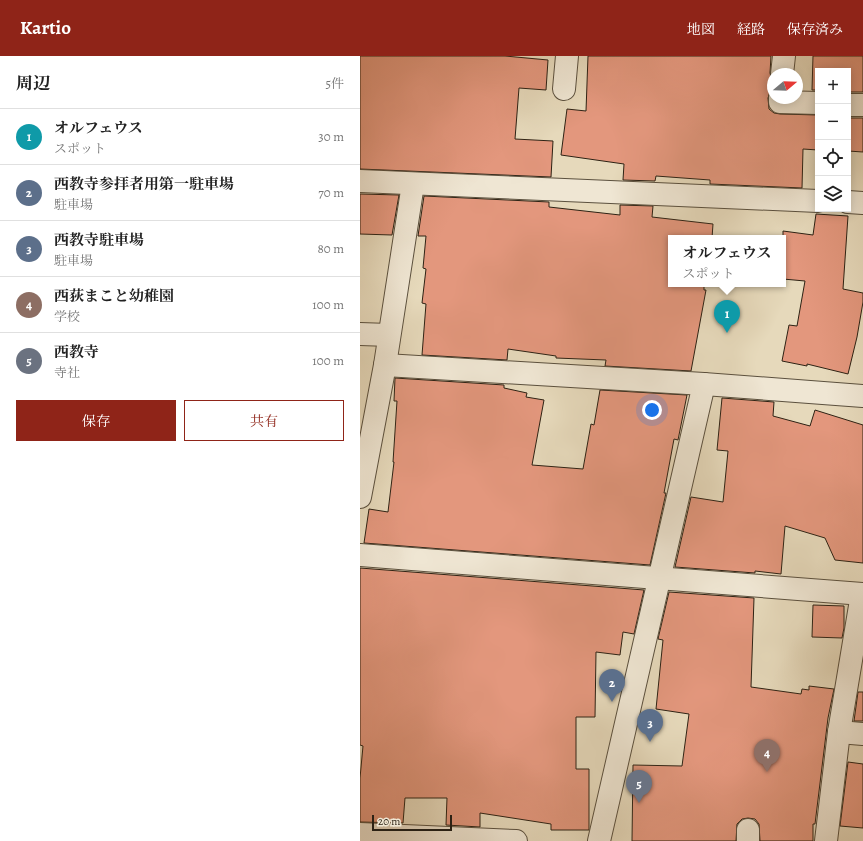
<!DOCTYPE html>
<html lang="ja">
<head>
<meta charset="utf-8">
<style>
	body { margin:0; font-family:Alegreya,"Noto Serif JP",serif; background:#f6f6f6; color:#222 }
	.controls { position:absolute; right:12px; top:12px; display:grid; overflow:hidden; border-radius:0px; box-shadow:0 2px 10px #0003 }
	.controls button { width:36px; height:36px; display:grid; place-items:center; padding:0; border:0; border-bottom:1px solid #e0e0e0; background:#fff; color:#222; font:20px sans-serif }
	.compass { position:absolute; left:407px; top:12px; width:36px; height:36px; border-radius:50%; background:#fff; box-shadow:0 2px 10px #0003; rotate:71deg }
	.scale { position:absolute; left:12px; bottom:10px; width:80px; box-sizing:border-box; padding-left:4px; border:2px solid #2d2214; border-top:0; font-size:11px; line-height:14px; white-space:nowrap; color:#2d2214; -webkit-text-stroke:3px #efe6d3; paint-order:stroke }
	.you { position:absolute; left:292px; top:354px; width:14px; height:14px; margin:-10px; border:3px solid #fff; border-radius:50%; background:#1a73e8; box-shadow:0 0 0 6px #1a73e833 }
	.badge { display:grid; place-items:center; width:26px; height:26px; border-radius:50%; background:#8f2418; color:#fff; font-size:13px; font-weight:700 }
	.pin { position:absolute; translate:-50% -33px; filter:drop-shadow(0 1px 2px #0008) }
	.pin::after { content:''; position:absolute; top:21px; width:14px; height:12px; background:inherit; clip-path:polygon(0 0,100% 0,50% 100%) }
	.popup { position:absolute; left:308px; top:179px; width:118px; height:52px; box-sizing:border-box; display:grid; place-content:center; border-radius:0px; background:#fff; filter:drop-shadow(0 1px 3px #0005); font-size:13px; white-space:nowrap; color:#767676 }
	.popup b { font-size:15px; color:#222 }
	.popup::after { content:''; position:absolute; left:50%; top:100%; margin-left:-8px; border:8px solid transparent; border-top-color:#fff }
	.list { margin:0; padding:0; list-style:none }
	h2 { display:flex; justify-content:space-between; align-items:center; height:52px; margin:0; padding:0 16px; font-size:17px }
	h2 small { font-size:13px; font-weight:400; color:#767676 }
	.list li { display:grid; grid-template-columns:26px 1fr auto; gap:12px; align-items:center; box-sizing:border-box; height:56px; padding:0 16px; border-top:1px solid #e0e0e0 }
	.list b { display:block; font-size:15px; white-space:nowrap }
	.list p { margin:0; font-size:13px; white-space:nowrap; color:#767676 }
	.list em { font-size:13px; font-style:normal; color:#767676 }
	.actions { display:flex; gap:8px; padding:12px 16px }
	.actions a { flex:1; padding:9px 0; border:1px solid #8f2418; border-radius:0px; text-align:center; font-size:14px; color:#8f2418 }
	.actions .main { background:#8f2418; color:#fff }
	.icon { flex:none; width:22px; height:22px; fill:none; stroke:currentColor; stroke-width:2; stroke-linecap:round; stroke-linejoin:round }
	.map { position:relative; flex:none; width:503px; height:785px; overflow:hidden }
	header { display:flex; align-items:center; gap:24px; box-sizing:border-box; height:56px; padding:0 20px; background:#8f2418; color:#fff }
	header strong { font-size:19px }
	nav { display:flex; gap:22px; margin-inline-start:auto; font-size:14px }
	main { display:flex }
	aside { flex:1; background:#fff }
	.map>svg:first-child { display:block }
	.building { fill:#e3977d; stroke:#2d2214 }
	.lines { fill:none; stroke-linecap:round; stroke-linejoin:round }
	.minor-casing { stroke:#5b503e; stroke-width:24 }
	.minor { stroke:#efe6d3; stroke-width:22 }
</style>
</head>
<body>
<header>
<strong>Kartio</strong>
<nav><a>地図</a><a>経路</a><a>保存済み</a></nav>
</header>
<main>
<aside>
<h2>周辺<small>5件</small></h2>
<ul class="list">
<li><span class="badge" style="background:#0f9aa8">1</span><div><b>オルフェウス</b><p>スポット</p></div><em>30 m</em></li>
<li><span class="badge" style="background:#5c6f8a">2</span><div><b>西教寺参拝者用第一駐車場</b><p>駐車場</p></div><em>70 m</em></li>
<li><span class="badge" style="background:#5c6f8a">3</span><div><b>西教寺駐車場</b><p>駐車場</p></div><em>80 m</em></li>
<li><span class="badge" style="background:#8d6e63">4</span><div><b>西荻まこと幼稚園</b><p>学校</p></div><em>100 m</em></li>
<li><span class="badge" style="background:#6b7280">5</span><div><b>西教寺</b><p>寺社</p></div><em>100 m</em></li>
</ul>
<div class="actions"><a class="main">保存</a><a>共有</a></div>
</aside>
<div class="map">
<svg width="503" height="785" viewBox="0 0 503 785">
	<rect width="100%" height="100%" fill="#e6d9bb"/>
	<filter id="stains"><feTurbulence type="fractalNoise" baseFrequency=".005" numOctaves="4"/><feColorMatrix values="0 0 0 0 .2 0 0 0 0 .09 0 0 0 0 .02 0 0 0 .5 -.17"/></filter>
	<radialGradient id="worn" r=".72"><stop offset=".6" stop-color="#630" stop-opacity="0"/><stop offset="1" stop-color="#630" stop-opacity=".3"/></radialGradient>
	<!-- building -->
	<g class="building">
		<path d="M0 0H145L188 4 186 34 159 32 155 83 193 85 191 121 0 113Z"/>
		<path d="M228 0H411L410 17 412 25 411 34 408 42 409 53 414 57 420 58 458 59V94L443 93 442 132 350 128V124L296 120 295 125 263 124 264 108 201 99 207 53 226 55Z"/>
		<path d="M453 0H503V36H488V15H458V34H452Z"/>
		<path d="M488 62H503V96L488 95Z"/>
		<path d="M0 138 39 139 32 179 0 178Z"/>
		<path d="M64 140 189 146V151L260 159V149L293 150 292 161 353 168 352 182H311V229H344V234H346L331 315 245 310 246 304 196 302V300L148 293 147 304 62 299 66 248 62 247 66 213 63 212 66 180H58Z"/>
		<path d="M456 158 488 160 483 233 503 237V246L497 281 488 318 447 308V310L422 305 429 269 437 270 445 225 423 223V175L453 179Z"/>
		<path d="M35 322 144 329V332L167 337 166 341 184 344 172 409 223 413 231 368 234 369 240 334 327 339 318 384 314 383 304 437H306L290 509 4 487 9 453 28 456 34 406H33L37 345H34Z"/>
		<path d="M362 342 414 346 413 360 450 370 455 354 503 369V507L475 504 465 482 425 470 421 518 395 515V517L315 511 331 441 363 446 368 395 357 394Z"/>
		<path d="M0 512 284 534 274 578 263 576 260 599 236 596 235 661H216V713H229V774H191V768L120 757V771L86 769 87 742H45L43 767 0 766V722L3 690 0 689Z"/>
		<path d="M309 536 394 542 391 631 441 638 442 633 449 634V630L474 633 468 662 455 768H453V785H400L399 768 395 763 388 762 382 763 377 768 376 785H272L273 709 322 710 329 658 296 653 303 584 298 583Z"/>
		<path d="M453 549 484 550V572L482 582 452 581Z"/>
		<path d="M498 636H503V665H494Z"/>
		<path d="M488 706 503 708V772L480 770Z"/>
	</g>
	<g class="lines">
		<defs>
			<g id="minor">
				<path d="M422 18 424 0"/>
				<path d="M204 33 207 0"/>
				<path d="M420 42V46L458 47"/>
				<path d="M488 49H503"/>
				<path d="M0 125 458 145"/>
				<path d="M488 146 503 147"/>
				<path d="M0 278 29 279"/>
				<path d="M25 309 344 328 503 340"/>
				<path d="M0 441 25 309 53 128"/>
				<path d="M0 499 503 538"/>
				<path d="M479 676 503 678"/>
				<path d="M0 778 156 785"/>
				<path d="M239 785 344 328"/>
				<path d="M388 785V774"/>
				<path d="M466 785 479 676 502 538"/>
			</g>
		</defs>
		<!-- minor casing -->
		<use href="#minor" class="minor-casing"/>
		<!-- minor -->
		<use href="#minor" class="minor"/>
	</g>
	<rect width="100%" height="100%" filter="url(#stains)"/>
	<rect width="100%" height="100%" fill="url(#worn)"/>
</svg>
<div class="controls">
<button>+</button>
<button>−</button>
<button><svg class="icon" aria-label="locate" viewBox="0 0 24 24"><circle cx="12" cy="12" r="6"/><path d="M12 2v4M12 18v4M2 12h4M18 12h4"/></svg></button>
<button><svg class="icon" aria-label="layers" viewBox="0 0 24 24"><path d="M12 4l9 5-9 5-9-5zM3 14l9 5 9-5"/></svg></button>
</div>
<svg class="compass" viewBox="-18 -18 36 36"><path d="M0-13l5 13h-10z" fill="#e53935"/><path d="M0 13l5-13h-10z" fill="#767676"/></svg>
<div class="scale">20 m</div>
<div class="you"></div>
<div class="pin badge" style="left:367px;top:277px;background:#0f9aa8">1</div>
<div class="popup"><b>オルフェウス</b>スポット</div>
<div class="pin badge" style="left:252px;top:646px;background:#5c6f8a">2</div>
<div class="pin badge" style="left:290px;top:686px;background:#5c6f8a">3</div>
<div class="pin badge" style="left:407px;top:716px;background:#8d6e63">4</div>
<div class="pin badge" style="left:279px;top:747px;background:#6b7280">5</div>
</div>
</main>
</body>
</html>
